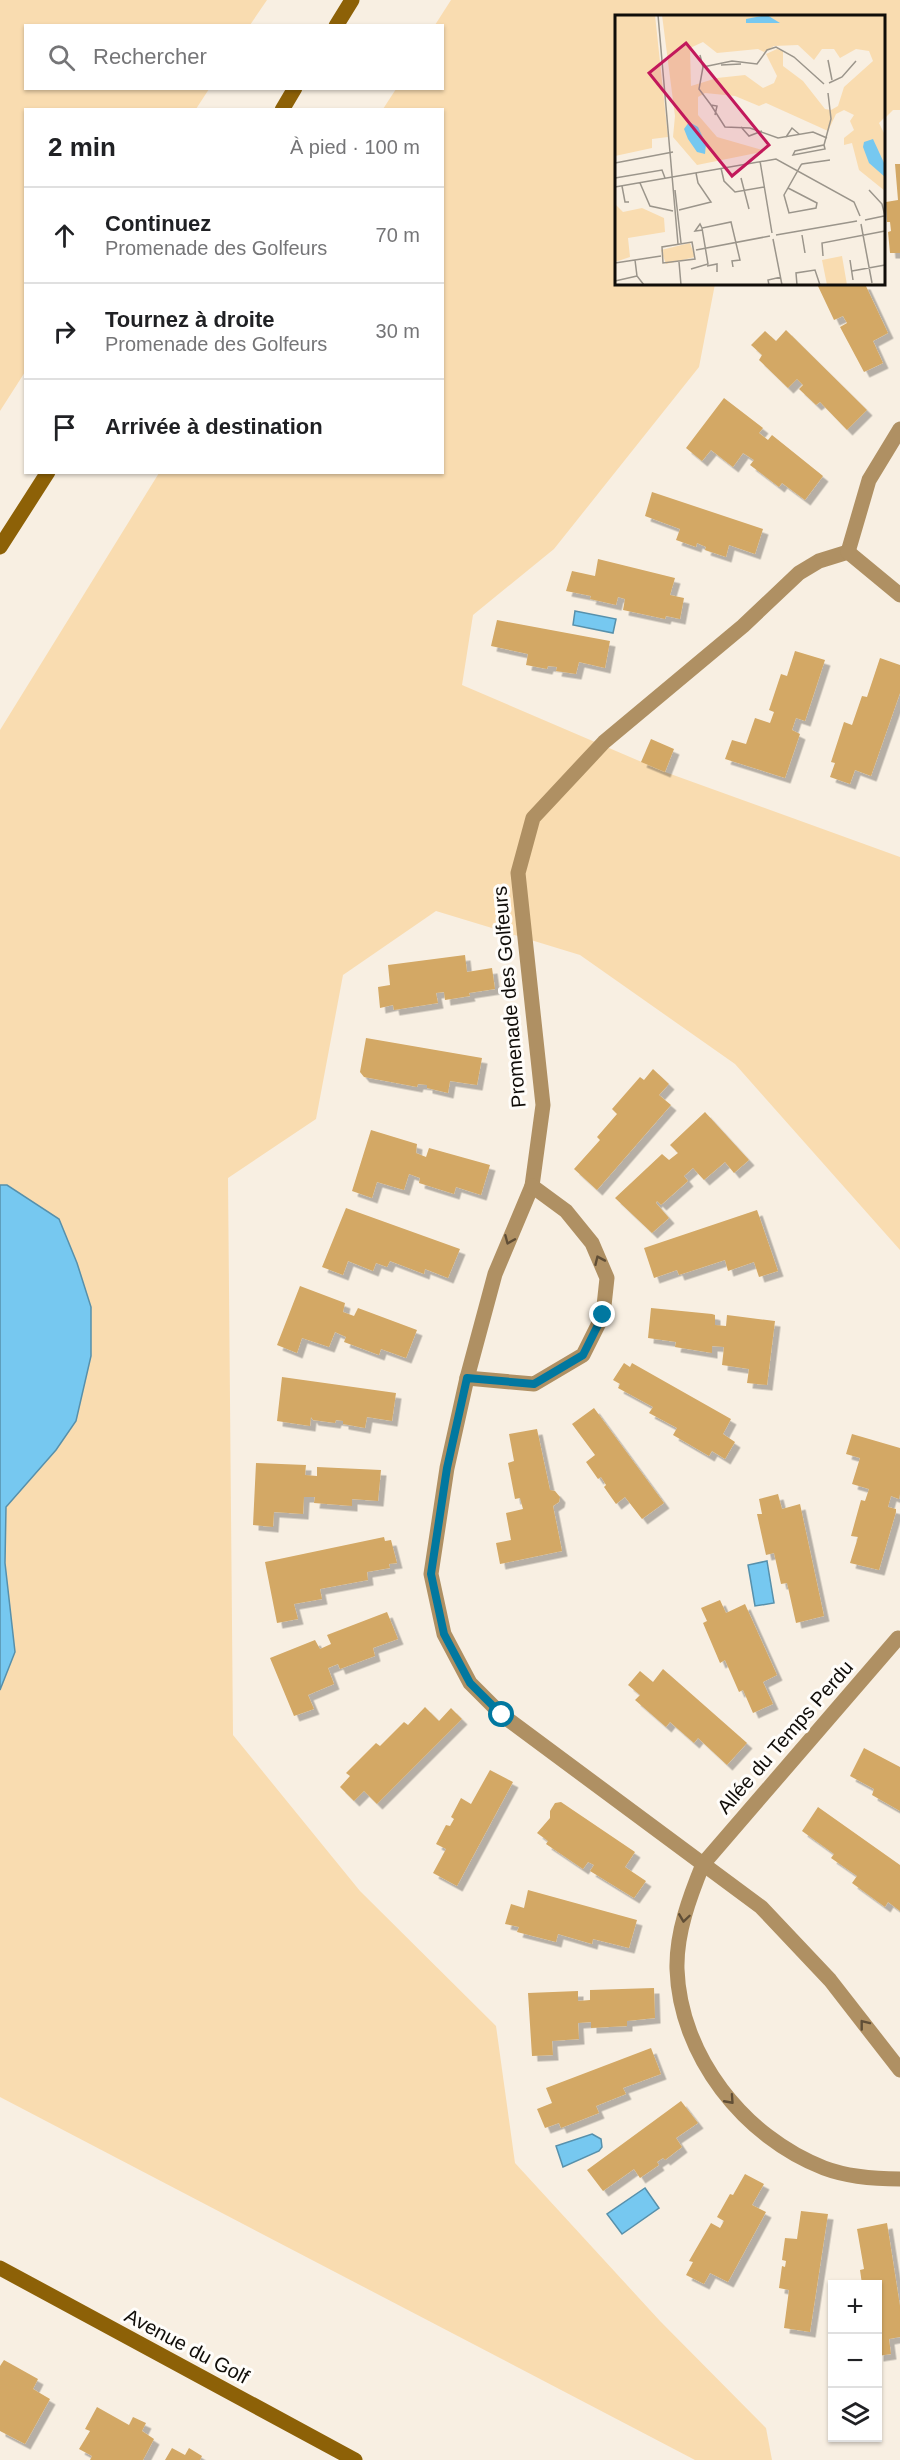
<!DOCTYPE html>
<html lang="fr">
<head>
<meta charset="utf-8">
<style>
	body { margin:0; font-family:Helvetica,sans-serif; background:#f2f2f2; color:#202124 }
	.controls { position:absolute; right:18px; bottom:18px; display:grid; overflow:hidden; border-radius:0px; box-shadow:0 2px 4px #0004 }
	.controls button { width:54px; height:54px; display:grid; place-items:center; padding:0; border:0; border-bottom:2px solid #e0e0e0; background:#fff; color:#202124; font:30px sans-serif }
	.stop { position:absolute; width:18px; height:18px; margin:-14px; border:4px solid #0178a0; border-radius:50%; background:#fff }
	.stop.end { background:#0178a0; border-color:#fff; box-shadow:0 2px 6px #0008 }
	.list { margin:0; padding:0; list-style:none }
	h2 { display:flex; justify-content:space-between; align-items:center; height:78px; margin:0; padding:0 24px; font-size:26px }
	h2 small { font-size:20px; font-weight:400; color:#757577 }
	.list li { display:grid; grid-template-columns:39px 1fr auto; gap:18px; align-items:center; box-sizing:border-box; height:96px; padding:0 24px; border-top:2px solid #e0e0e0 }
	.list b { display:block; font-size:22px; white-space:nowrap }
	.list p { margin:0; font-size:20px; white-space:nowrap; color:#757577 }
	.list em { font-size:20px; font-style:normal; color:#757577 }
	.icon { flex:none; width:33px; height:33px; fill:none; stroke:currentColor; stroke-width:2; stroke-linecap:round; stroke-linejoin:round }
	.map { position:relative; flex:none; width:900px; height:2460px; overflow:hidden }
	.search { position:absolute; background:#fff; box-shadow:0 2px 4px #0004; left:24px; top:24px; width:420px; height:66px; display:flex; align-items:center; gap:15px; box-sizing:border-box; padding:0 21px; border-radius:0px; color:#757577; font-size:22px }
	.panel { position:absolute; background:#fff; box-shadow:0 2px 4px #0004; left:24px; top:108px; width:420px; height:366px; border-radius:0px }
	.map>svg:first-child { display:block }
	.green { fill:#f9dcb0 }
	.water { fill:#76c8f0; stroke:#5790ab; stroke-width:1.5 }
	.building { fill:#d3a865; filter:url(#shadow) }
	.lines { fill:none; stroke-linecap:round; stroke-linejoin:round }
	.street { stroke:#af9063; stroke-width:15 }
	.secondary { stroke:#8d6107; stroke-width:15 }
	.oneway { stroke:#604e36 }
	.route { stroke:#0178a0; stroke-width:8 }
	.labels { text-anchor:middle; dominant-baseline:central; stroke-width:6; stroke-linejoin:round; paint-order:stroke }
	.street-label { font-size:20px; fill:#100d09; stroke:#fffdfa }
	.inset-road { fill:none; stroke:#9b958b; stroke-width:1.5 }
	.view { fill:#c2185b; fill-opacity:0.15; stroke:#c2185b; stroke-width:3 }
	.inset-edge { fill:none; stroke:#100d09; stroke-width:3 }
</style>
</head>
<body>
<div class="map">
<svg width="900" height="2460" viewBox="0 0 900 2460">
	<defs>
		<filter id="shadow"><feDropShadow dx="5.5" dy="5.5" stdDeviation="0" flood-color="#0004"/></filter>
	</defs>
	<rect width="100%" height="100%" fill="#f8efe2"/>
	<!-- green -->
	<g class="green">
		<path d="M0 0H267L250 25 26 26V88L209 89 196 109 26 110 25 372 0 411Z"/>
		<path d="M451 0H900V110H893L884 119V16H616V284H715L699 367 554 549 473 615 462 685 665 772 900 857V1250L735 1064 580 955 436 911 343 975 316 1119 228 1178 233 1735 360 1891 496 2026 515 2163 660 2321 766 2428 772 2460H695L0 2097V730L159 473 442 472V110L383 109 396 89 442 88V26L435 25Z"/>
	</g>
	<!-- water -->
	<g class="water">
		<path d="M575 611 616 619 613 633 573 625Z"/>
		<path d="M0 1185H7L59 1219 77 1263 91 1307V1356L76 1421 56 1450 6 1507 5 1563 15 1652 0 1690Z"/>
		<path d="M767 1561 774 1603 755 1606 748 1565Z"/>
		<path d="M592 2134 601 2139 602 2147 599 2151 563 2167 556 2146Z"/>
		<path d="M645 2188 659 2208 622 2234 607 2214Z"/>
	</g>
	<!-- building -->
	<g class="building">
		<path d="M895 164H900V253H890L888 232 891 231 890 222H887L886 202 898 200Z"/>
		<path d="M817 284H865L888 333 873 341 883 363 864 372 840 327 847 323 843 316 834 320Z"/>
		<path d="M786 330 867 410 847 430 820 402 816 405 799 389 803 385 797 379 788 388 759 360 762 355 751 345 765 331 776 341Z"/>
		<path d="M724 398 763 428 759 433 768 440 772 435 823 476 805 500 782 483 779 487 750 465 754 460 743 453 733 467 711 450 702 461 686 448Z"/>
		<path d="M652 492 763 529 755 554 729 545 726 557 705 550 706 547 697 543 696 547 676 540 680 529 645 516Z"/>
		<path d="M598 559 675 578 670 595 684 598 680 619 666 616 665 619 623 610 625 599 618 597 616 605 590 599 591 596 566 591 572 571 595 576Z"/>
		<path d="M497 620 610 641 605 668 579 662 576 674 556 671 557 667 548 666 547 669 526 665 528 654 491 646Z"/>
		<path d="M795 651 825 660 805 721 796 718 792 730 800 734 785 778 725 759 732 740 746 744 755 718 770 723 774 712 769 710 781 674 787 676Z"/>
		<path d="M880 658 900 665V693L871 776 855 770 850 784 830 777 835 763 831 762 844 722 852 725 862 696 867 697Z"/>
		<path d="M651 739 674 749 665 772 641 762Z"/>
		<path d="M465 955 467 972 492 968 495 989 469 993 470 996 445 1000 444 992 436 993 438 1003 394 1010 393 1005 380 1008 378 987 390 985 388 965Z"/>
		<path d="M366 1038 482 1058 477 1085 450 1081 448 1093 427 1088V1085L418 1084 417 1087 364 1077 360 1072Z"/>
		<path d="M653 1069 669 1084 659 1095 671 1105 597 1190 574 1169 600 1140 597 1137 617 1114 612 1109 640 1077 644 1080Z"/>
		<path d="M705 1112 749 1160 734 1173 725 1162 704 1180 693 1168 684 1176 688 1181 661 1205 657 1201 656 1203 669 1218 652 1233 615 1198 662 1154 669 1160 678 1153 670 1145Z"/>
		<path d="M371 1130 417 1144 416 1153 426 1157 429 1148 490 1165 481 1195 456 1187 454 1194 419 1183 420 1178 409 1174 404 1190 377 1182 372 1198 352 1191Z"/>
		<path d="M346 1208 460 1249 448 1278 425 1269 424 1274 390 1261 387 1267 376 1263 373 1271 348 1261 343 1275 322 1267Z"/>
		<path d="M757 1210 778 1271 759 1277 754 1262 728 1271 725 1260 679 1275 677 1270 654 1278 644 1248Z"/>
		<path d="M300 1286 345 1303 343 1312 354 1316 358 1308 417 1330 406 1358 381 1349 379 1355 344 1342 346 1337 335 1332 329 1347 302 1338 297 1353 277 1345Z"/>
		<path d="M651 1308 712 1314 715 1315V1325L726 1326 727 1315 775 1321 767 1385 747 1383 749 1369 722 1365 724 1347 712 1346V1353L675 1347 676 1342 648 1338Z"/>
		<path d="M624 1363 630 1367 632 1363 731 1419 723 1434 735 1442 725 1459 712 1451 709 1456 673 1435 677 1428 649 1413 653 1407 618 1388 620 1384 613 1380Z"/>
		<path d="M282 1377 396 1393 392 1421 367 1417 365 1428 343 1424V1421L336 1420 335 1423 313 1420 311 1417 310 1426 277 1421Z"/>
		<path d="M594 1408 664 1503 642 1519 625 1497 616 1504 604 1487 606 1485 601 1477 598 1479 586 1462 595 1455 572 1424Z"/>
		<path d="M537 1429 550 1490 555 1491 560 1497 559 1502 553 1506 562 1551 500 1564 496 1543 511 1540 506 1513 523 1509 520 1498 515 1499 508 1463 514 1461 509 1434Z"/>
		<path d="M852 1434 900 1448V1494L899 1499 891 1496 888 1507 896 1509V1512L879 1570 850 1563 858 1537 851 1536 861 1500 865 1501 869 1489 852 1484 860 1458 846 1454Z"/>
		<path d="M256 1463 306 1465 305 1475 317 1476V1467L381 1470 378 1501 352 1499V1506L314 1503 315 1497H304L303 1514 274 1512 273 1527 253 1525Z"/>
		<path d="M778 1494 782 1509 800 1504 824 1616 796 1623 787 1583 781 1584 774 1553 766 1555 757 1514H762L759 1499Z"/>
		<path d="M384 1537 385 1541 391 1540 397 1563 389 1564 390 1568 367 1572 368 1580 320 1589 322 1599 294 1604 298 1619 277 1623 265 1562Z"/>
		<path d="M720 1600 726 1613 745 1604 777 1675 763 1682 773 1704 753 1713 743 1690 739 1692 725 1660 720 1663 703 1623 707 1621 701 1608Z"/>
		<path d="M387 1612 398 1639 373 1648 375 1656 340 1669 338 1664 328 1668 334 1684 308 1695 314 1709 294 1716 270 1658 315 1640 320 1649 331 1644 327 1635Z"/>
		<path d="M663 1669 747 1743 727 1765 698 1738 694 1743 670 1722 666 1727 635 1700 640 1695 628 1685 640 1671 653 1682Z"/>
		<path d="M425 1707 439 1721 451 1708 462 1719 377 1804 364 1791 354 1801 340 1787 350 1776 346 1773 376 1743 380 1746 404 1722 408 1725Z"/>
		<path d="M864 1748 900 1767V1811L872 1795 874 1789 850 1776Z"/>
		<path d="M490 1770 513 1782 457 1886 433 1873 446 1849 436 1844 446 1825 450 1826 454 1819 451 1817 461 1798 471 1804Z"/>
		<path d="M561 1802 635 1852 625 1867 646 1881 634 1898 590 1871 594 1865 588 1862 583 1869 546 1844 548 1841 537 1833 550 1818V1811L555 1803Z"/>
		<path d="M818 1807 900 1865V1911L888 1902 885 1907 852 1883 857 1876 831 1858 834 1854 802 1831Z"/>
		<path d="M528 1890 637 1920 629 1948 593 1939 592 1944 558 1934 556 1942 517 1932 519 1927 505 1924 511 1904 524 1908Z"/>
		<path d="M654 1988 655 2018 627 2021V2026L591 2028V2022L578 2023 579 2039 552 2041 553 2055 532 2056 528 1993 578 1991V2001L590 2000V1990Z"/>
		<path d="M651 2048 661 2074 623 2088 626 2094 596 2106 599 2113 561 2128 559 2123 545 2128 537 2109 552 2103 546 2088Z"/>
		<path d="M681 2101 698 2123 676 2138 682 2147 665 2160 663 2158 657 2162 659 2165 640 2178 634 2169 603 2191 587 2170Z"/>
		<path d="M745 2174 764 2184 752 2205 766 2212 728 2282 710 2273 704 2284 686 2275 693 2262 689 2261 711 2223 720 2228 724 2221 717 2217 730 2194 733 2195Z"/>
		<path d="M801 2211 828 2214 810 2332 784 2328 789 2290 779 2288 782 2266 785 2267 786 2261 782 2260 785 2238 797 2239Z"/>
		<path d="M887 2223 900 2306V2337L889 2339 891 2354 878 2356V2284H862L860 2270 864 2269 857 2229Z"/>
		<path d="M4 2360 38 2379 33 2389 50 2399 25 2444 0 2431V2366Z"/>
		<path d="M97 2407 129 2425 133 2417 146 2423 142 2431 154 2439 143 2460H90L92 2456 79 2449 90 2431 85 2429Z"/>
		<path d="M172 2448 185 2455 189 2448 202 2456 200 2460H165Z"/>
	</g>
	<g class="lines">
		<!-- street -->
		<g class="street">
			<path d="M848 552 819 561 799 573 743 626 604 742 533 818 518 873 543 1105 532 1186 495 1274 467 1378 447 1468 431 1574 444 1634 470 1683 502 1715 761 1907 830 1980 900 2070"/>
			<path d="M848 552 869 480 900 429"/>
			<path d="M848 552 900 595"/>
			<path d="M467 1378 534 1384 583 1355 603 1315 607 1278 592 1243 566 1211 532 1186"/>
			<path d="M898 1638 703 1864C690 1896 676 1933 677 1969 680 2056 744 2137 824 2168 848 2177 875 2179 900 2179"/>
		</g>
		<!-- secondary -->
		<g class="secondary">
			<path d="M336 26 352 0"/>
			<path d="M282 110 295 88"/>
			<path d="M0 547 48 472"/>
			<path d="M0 2268 355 2460"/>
		</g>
	</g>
	<!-- one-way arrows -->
	<defs><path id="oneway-chevron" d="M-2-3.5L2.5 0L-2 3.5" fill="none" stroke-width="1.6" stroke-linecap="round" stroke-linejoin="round" transform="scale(1.5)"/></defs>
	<g class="oneway">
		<use href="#oneway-chevron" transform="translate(509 1240) rotate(113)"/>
		<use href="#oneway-chevron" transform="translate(599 1260) rotate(-114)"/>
		<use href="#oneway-chevron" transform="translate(684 1918) rotate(98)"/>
		<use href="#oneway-chevron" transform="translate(864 2024) rotate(-128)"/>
		<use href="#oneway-chevron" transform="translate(730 2100) rotate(48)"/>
	</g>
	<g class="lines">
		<!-- route -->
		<path class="route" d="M502 1715 470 1683 444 1634 431 1574 447 1468 467 1378 534 1384 583 1355 603 1315"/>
	</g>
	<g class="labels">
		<!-- street labels -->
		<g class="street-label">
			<text transform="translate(509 997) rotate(-95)">Promenade des Golfeurs</text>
			<text transform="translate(785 1737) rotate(-49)">Allée du Temps Perdu</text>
			<text transform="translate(187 2346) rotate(28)">Avenue du Golf</text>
		</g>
	</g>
	<!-- overview -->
	<g transform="translate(615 15)">
		<rect width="270" height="270" fill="#f8efe2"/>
		<path d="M0 0H40L53 122 37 124V133L0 141ZM47 0H270V102L264 108 270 120V176L244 155 237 128 229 130V123L239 115 235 106 239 100 229 95 221 99 213 116 151 88 144 91 120 81 90 78 83 82V100L102 122 151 136 82 150 58 122 60 101ZM88 27 102 38 143 34 149 37 159 31 183 30 199 45 207 34H219L225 43 241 34 254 36 258 46 229 72 223 91 216 95 210 94 188 66 168 51V36L162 34 151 39 162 61 159 68 148 73 130 60 102 63 76 71 75 33ZM0 189 8 197 27 193 49 203 50 217 13 223 15 242 0 247ZM75 228 80 242 51 249 46 235ZM227 241 232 270H212L207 245Z" fill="#f9dcb0" fill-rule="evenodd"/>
		<path d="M152 0 165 8H131V4ZM74 107 83 112 91 129 90 139 82 137 73 124 69 114ZM258 124 270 150V162L254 148 248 132 249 127Z" fill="#76c8f0"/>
		<path class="inset-road" d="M43 0 63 229M85 40 88 52 84 74 96 90 102 91 100 100M213 45 217 65M106 50 126 49M88 52 117 46 142 49 152 35 161 32 179 42 209 69M214 68 227 62 241 46M96 90 110 112 135 113 163 123 198 117 212 123M126 112 134 121 147 116M171 122 177 113 184 119M209 130 210 134 178 140 180 136ZM209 130 216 104 213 78M145 146 157 218M0 148 58 137M106 153 109 166 120 177 149 172M0 163 47 155 50 163M126 163 134 194M25 168 35 191 58 196M7 171 10 187H14M0 172 161 144 239 187 245 201M173 173 202 188 201 193 174 198 169 180 186 150 187 149 215 145M60 175 66 228M254 175 267 189 270 201M64 195 96 187 83 168 81 158M250 205 269 201M246 209 257 268M87 213 85 209 80 216 88 215M161 220 242 206M187 220 190 238M158 224 167 270M77 227 80 244 48 248 47 232ZM81 235 155 221M208 241 207 228 270 216M20 245 22 261 29 270M235 245 238 265M64 247 66 270M0 248 46 241M92 251 102 249V257M76 254 93 249 87 213 116 207 125 245 117 246 118 252M237 256 270 250M0 266 22 261M154 270 153 265 166 262M182 270 181 258 200 255 205 270"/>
		<path class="view" d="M71 28 154 130 117 161 34 58Z"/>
		<rect width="270" height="270" class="inset-edge"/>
	</g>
</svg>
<div class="controls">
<button>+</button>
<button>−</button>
<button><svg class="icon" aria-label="layers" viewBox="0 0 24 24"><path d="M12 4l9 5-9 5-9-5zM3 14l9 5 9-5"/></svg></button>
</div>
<div class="stop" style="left:502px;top:1715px"></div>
<div class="stop end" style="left:603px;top:1315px"></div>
<div class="search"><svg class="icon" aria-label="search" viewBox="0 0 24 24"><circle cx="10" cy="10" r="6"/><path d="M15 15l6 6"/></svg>Rechercher</div>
<section class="panel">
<h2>2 min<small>À pied · 100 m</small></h2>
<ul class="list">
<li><svg class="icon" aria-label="ahead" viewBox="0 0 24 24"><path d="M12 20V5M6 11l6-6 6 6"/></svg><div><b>Continuez</b><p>Promenade des Golfeurs</p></div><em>70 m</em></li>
<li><svg class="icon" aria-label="right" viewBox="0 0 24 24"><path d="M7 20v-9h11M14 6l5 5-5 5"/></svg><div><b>Tournez à droite</b><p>Promenade des Golfeurs</p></div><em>30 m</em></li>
<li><svg class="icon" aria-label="arrive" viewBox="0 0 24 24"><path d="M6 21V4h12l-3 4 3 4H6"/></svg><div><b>Arrivée à destination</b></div></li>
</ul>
</section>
</div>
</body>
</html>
